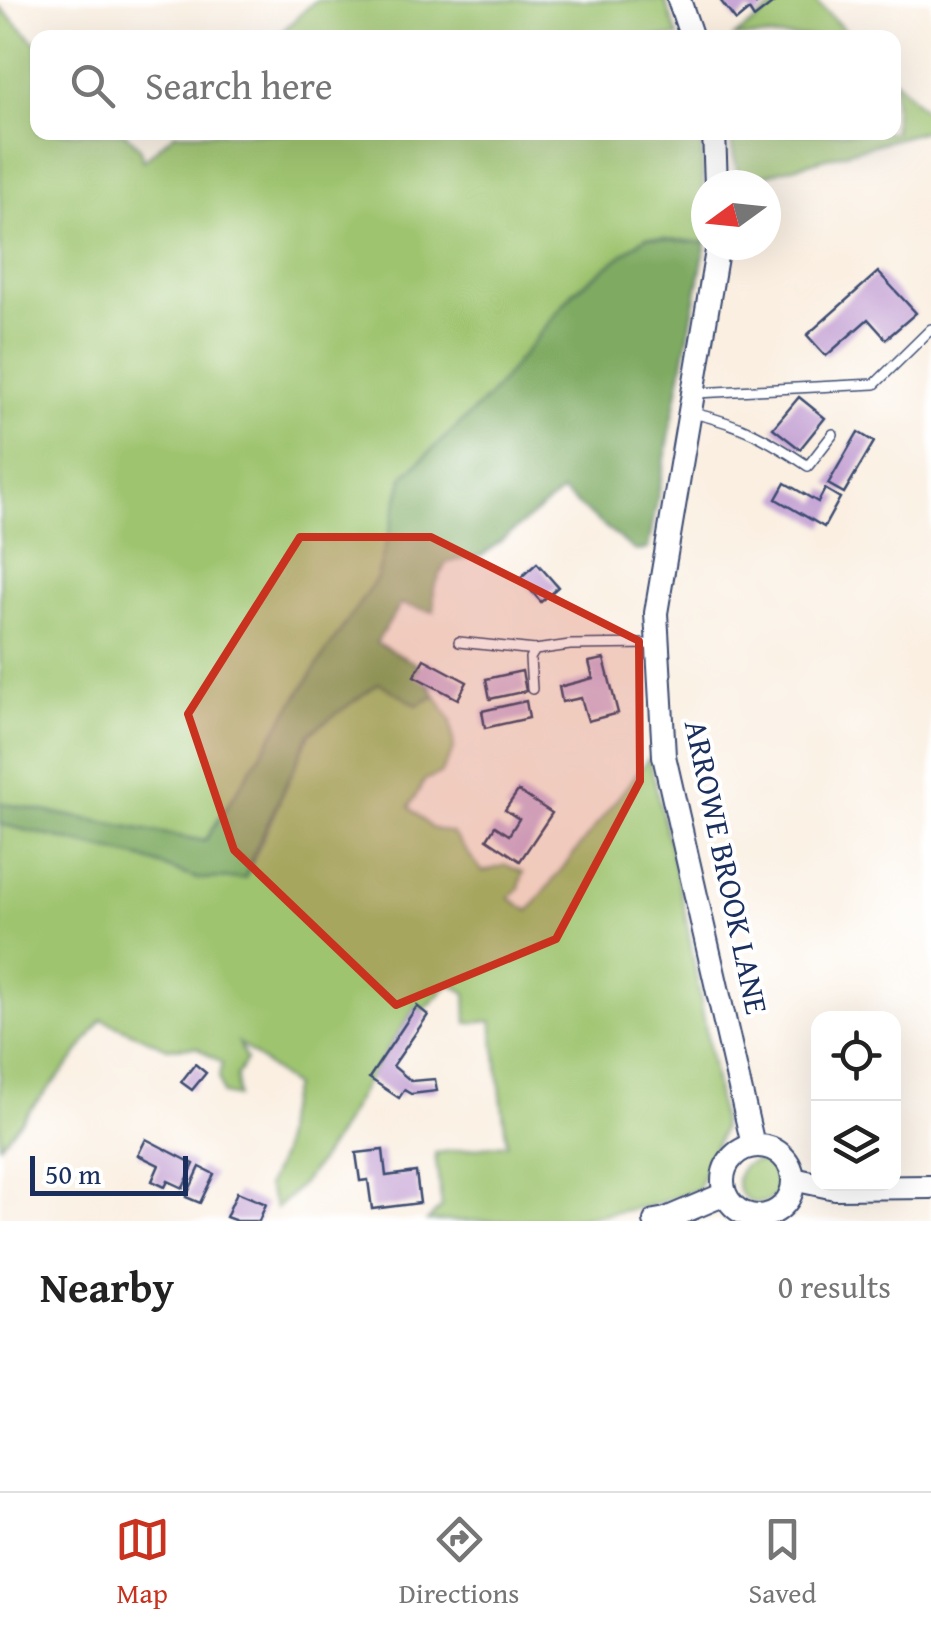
<!DOCTYPE html>
<html lang="en">
<head>
<meta charset="utf-8">
<style>
	body { margin:0; font-family:"Gentium Book Plus",serif; background:#f2f2f2; color:#222 }
	.controls { position:absolute; right:30px; bottom:30px; display:grid; overflow:hidden; border-radius:20px; box-shadow:0 10px 40px #0002 }
	.controls button { width:90px; height:90px; display:grid; place-items:center; padding:0; border:0; border-bottom:2px solid #e0e0e0; background:#fff; color:#222; font:50px sans-serif }
	.compass { position:absolute; left:691px; top:170px; width:90px; height:90px; border-radius:50%; background:#fff; box-shadow:0 10px 40px #0002; rotate:255deg }
	.scale { position:absolute; left:30px; bottom:25px; width:158px; box-sizing:border-box; padding-left:10px; border:5px solid #1b2f5e; border-top:0; font-size:28px; line-height:35px; white-space:nowrap; color:#1b2f5e; -webkit-text-stroke:8px #fff; paint-order:stroke }
	.list { margin:0; padding:0; list-style:none }
	h2 { display:flex; justify-content:space-between; align-items:center; height:130px; margin:0; padding:0 40px; font-size:42px }
	h2 small { font-size:32px; font-weight:400; color:#767676 }
	.icon { flex:none; width:55px; height:55px; fill:none; stroke:currentColor; stroke-width:2; stroke-linecap:round; stroke-linejoin:round }
	.map { position:relative; flex:none; width:931px; height:1221px; overflow:hidden }
	.search { position:absolute; background:#fff; box-shadow:0 10px 40px #0002; left:30px; right:30px; top:30px; height:110px; display:flex; align-items:center; gap:25px; box-sizing:border-box; padding:0 35px; border-radius:20px; color:#767676; font-size:38px }
	.sheet { height:270px; background:#fff }
	nav { display:flex; justify-content:space-around; align-items:center; box-sizing:border-box; height:140px; border-top:2px solid #e0e0e0; background:#fff; font-size:28px; color:#767676 }
	nav a { display:grid; justify-items:center; gap:5px }
	nav .on { color:#c8321e }
	.map>svg:first-child { display:block }
	.green { fill:#9fc46f; stroke:#5d7a66; stroke-width:2.5 }
	.forest { fill:#7faa62; stroke:#4d6c60; stroke-width:2.5 }
	.building { fill:#c8a7d6 }
	.lines { fill:none; stroke-linecap:round; stroke-linejoin:round }
	.service-casing { stroke:#3c4c72; stroke-width:12 }
	.tertiary-casing { stroke:#3c4c72; stroke-width:26 }
	.service { stroke:#fff; stroke-width:9 }
	.tertiary { stroke:#fff; stroke-width:22 }
	.marked { fill:#c8321e; fill-opacity:0.2; stroke:#c8321e; stroke-width:8; stroke-linejoin:round }
	.labels { text-anchor:middle; dominant-baseline:central; stroke-width:8; stroke-linejoin:round; paint-order:stroke }
	.street-label { font-size:32px; fill:#1b2f5e; stroke:#fff }
</style>
</head>
<body>
<div class="map">
<svg width="931" height="1221" viewBox="0 0 931 1221">
	<rect width="100%" height="100%" fill="#fff"/>
	<filter id="ink" filterUnits="userSpaceOnUse"><feTurbulence type="fractalNoise" baseFrequency=".01" numOctaves="2"/><feDisplacementMap in="SourceGraphic" scale="20" xChannelSelector="R" yChannelSelector="G"/><feConvolveMatrix kernelMatrix="1 2 1 2 8 2 1 2 1" color-interpolation-filters="sRGB"/></filter>
	<filter id="wash" filterUnits="userSpaceOnUse"><feTurbulence type="fractalNoise" baseFrequency=".0048" numOctaves="4" result="noise"/><feDisplacementMap in="SourceGraphic" scale="40" xChannelSelector="R" yChannelSelector="G"/><feGaussianBlur stdDeviation="2.25" result="paint"/><feColorMatrix in="noise" values="0 0 0 0 0 0 0 0 0 0 0 0 0 0 0 0 0 1.4 0 .05"/><feComposite in="paint" operator="in"/></filter>
	<g filter="url(#wash)">
		<rect width="100%" height="100%" fill="#faefe1"/>
		<!-- green -->
		<g class="green">
			<path d="M316 0H665L678 37H276Z"/>
			<path d="M784 0H814L852 37H734Z"/>
			<path d="M0 7 37 44 38 132 125 133 140 148 143 161 175 133H701L706 243 646 237 574 291 488 398 404 476 377 578 324 655 205 841 0 803Z"/>
			<path d="M894 79 931 117V129L740 182 729 133 894 132Z"/>
			<path d="M379 683 417 704 436 696 451 721 454 749 440 774 425 780 409 807 431 828 452 833 483 872 506 865 523 872 519 888 509 898 529 911 649 758 684 907 716 1086 722 1129 698 1189 650 1206 565 1221H427L442 1207 435 1153 507 1144 492 1021 467 1023 466 993 450 984 423 1011 416 1007C399 1033 380 1059 364 1087 339 1130 316 1177 276 1208L267 1186 281 1154 285 1115 293 1086 239 1043 246 1060 237 1075V1097L223 1094 219 1077 222 1063 196 1047 167 1048 102 1019 73 1060 0 1145V824L142 858 198 879 245 878 310 733Z"/>
			<circle cx="758" cy="1182" r="21"/>
		</g>
		<!-- forest -->
		<path class="forest" d="M646 237 706 243 648 549 635 551 562 492 483 555 446 563 434 588V612L401 604 376 643 415 663 436 696 417 705 379 683 310 733 252 857 245 878 198 879 142 858 0 824V803L205 841 324 655 377 578 404 476 488 398 574 292Z"/>
		<g id="blocks">
			<!-- building -->
			<g class="building">
				<path d="M720 0H753L756 4 761 0H777L754 18 749 10 736 21Z"/>
				<path d="M878 272 916 313 886 339 868 319 826 356 807 335Z"/>
				<path d="M799 397 825 418 800 449 773 428Z"/>
				<path d="M858 432 874 442 844 493 828 484Z"/>
				<path d="M785 483 818 502 825 489 840 498 824 527 776 499Z"/>
				<path d="M537 563 558 587 541 602 520 578Z"/>
				<path d="M424 659 467 682 458 699 414 676Z"/>
				<path d="M604 659 618 713 588 721 581 698 562 702 559 687 593 678 589 662Z"/>
				<path d="M522 671 526 691 490 699 486 679Z"/>
				<path d="M526 701 529 718 485 728 482 711Z"/>
				<path d="M518 791 552 813 520 861 487 839 495 826 509 835 519 819 505 810Z"/>
				<path d="M417 1006 428 1015 393 1066 411 1081 435 1079 437 1091 411 1094 404 1090 399 1098 369 1078Z"/>
				<path d="M195 1064 206 1073 192 1090 181 1082Z"/>
				<path d="M146 1139 194 1164 183 1188 168 1181 165 1187 152 1181 159 1165 138 1155Z"/>
				<path d="M383 1150 386 1176 416 1172 420 1203 372 1209 368 1180 360 1181 356 1153Z"/>
				<path d="M200 1167 214 1174 200 1203 186 1197Z"/>
				<path d="M237 1192 266 1204 259 1221H237L226 1217Z"/>
			</g>
		</g>
	</g>
	<g filter="url(#ink)">
		<use href="#blocks" fill-opacity="0" stroke="#3c4c72" stroke-width="2.5"/>
		<g class="lines">
			<defs>
				<g id="service">
					<path d="M696 393 875 384 931 329"/>
					<path d="M693 413C743 425 766 438 808 466L833 434"/>
					<path d="M459 642 535 650"/>
					<path d="M532 689 530 658 535 650 570 645 655 644"/>
				</g>
				<g id="tertiary">
					<path d="M679 0 692 38"/>
					<path d="M714 132 716 185"/>
					<path d="M718 245 656 613 664 756 753 1145"/>
					<circle cx="758" cy="1181" r="35"/>
					<path d="M793 1179 835 1188 931 1187"/>
					<path d="M655 1221 666 1219 725 1194"/>
				</g>
			</defs>
			<!-- service casing -->
			<use href="#service" class="service-casing"/>
			<!-- tertiary casing -->
			<use href="#tertiary" class="tertiary-casing"/>
			<!-- service -->
			<use href="#service" class="service"/>
			<!-- tertiary -->
			<use href="#tertiary" class="tertiary"/>
		</g>
	</g>
	<!-- marked area -->
	<path class="marked" d="M300 537H431L639 641 640 781 556 939 396 1005 234 850 188 714Z"/>
	<g class="labels">
		<!-- street labels -->
		<g class="street-label">
			<text transform="translate(727 867) rotate(78)">ARROWE BROOK LANE</text>
		</g>
	</g>
</svg>
<div class="controls">
<button><svg class="icon" aria-label="locate" viewBox="0 0 24 24"><circle cx="12" cy="12" r="6"/><path d="M12 2v4M12 18v4M2 12h4M18 12h4"/></svg></button>
<button><svg class="icon" aria-label="layers" viewBox="0 0 24 24"><path d="M12 4l9 5-9 5-9-5zM3 14l9 5 9-5"/></svg></button>
</div>
<svg class="compass" viewBox="-18 -18 36 36"><path d="M0-13l5 13h-10z" fill="#e53935"/><path d="M0 13l5-13h-10z" fill="#767676"/></svg>
<div class="scale">50 m</div>
<div class="search"><svg class="icon" aria-label="search" viewBox="0 0 24 24"><circle cx="10" cy="10" r="6"/><path d="M15 15l6 6"/></svg>Search here</div>
</div>
<section class="sheet">
<h2>Nearby<small>0 results</small></h2>
<ul class="list">
</ul>
</section>
<nav>
<a class="on"><svg class="icon" aria-label="map" viewBox="0 0 24 24"><path d="M3 6l6-2 6 2 6-2v14l-6 2-6-2-6 2zM9 4v14M15 6v14"/></svg>Map</a>
<a><svg class="icon" aria-label="directions" viewBox="0 0 24 24"><path d="M12 3l9 9-9 9-9-9zM9 14v-3h6M13 9l2 2-2 2"/></svg>Directions</a>
<a><svg class="icon" aria-label="saved" viewBox="0 0 24 24"><path d="M7 4h10v16l-5-4-5 4z"/></svg>Saved</a>
</nav>
</body>
</html>
